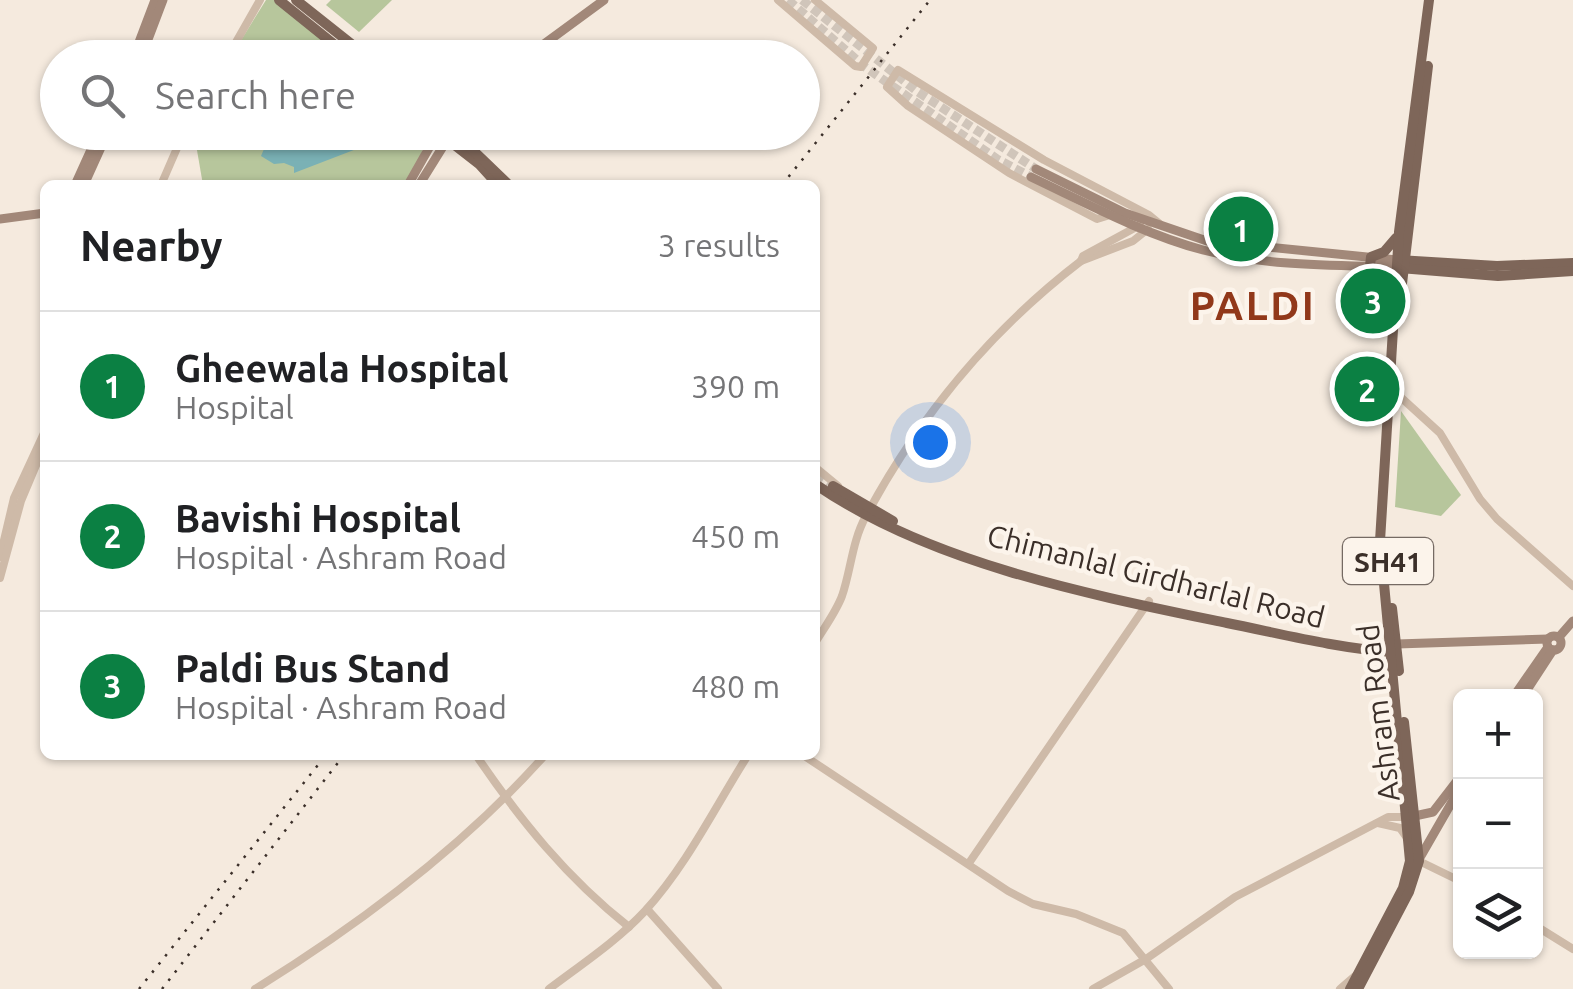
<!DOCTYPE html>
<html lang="en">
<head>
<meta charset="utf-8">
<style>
	body { margin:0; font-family:Ubuntu,sans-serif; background:#f2f2f2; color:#202124 }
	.controls { position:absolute; right:30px; bottom:30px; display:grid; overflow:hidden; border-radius:15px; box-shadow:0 2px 8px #0004 }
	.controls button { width:90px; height:90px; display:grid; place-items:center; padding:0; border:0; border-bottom:2px solid #e0e0e0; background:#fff; color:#202124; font:50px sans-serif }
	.you { position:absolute; left:930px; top:442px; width:35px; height:35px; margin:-25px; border:8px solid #fff; border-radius:50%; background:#1a73e8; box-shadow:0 0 0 15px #1a73e833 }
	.badge { display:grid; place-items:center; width:65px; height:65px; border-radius:50%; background:#0b8043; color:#fff; font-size:32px; font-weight:700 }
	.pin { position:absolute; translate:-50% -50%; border:5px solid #fff; box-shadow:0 2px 10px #0006 }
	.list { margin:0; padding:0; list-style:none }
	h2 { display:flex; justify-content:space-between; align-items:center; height:130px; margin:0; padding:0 40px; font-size:42px }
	h2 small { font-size:32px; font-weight:400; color:#757577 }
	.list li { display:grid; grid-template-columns:65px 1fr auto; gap:30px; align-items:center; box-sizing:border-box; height:150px; padding:0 40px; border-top:2px solid #e0e0e0 }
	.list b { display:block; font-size:38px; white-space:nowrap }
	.list p { margin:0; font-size:32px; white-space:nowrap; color:#757577 }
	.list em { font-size:32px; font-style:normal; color:#757577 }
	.icon { flex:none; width:55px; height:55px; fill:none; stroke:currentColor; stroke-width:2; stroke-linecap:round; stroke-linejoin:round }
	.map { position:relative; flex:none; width:1573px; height:989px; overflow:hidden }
	.search { position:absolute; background:#fff; box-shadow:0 2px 8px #0004; left:40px; top:40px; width:780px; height:110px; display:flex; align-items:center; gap:25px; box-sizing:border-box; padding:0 35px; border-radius:55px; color:#757577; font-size:38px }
	.panel { position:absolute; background:#fff; box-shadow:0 2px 8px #0004; left:40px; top:180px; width:780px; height:580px; border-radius:15px }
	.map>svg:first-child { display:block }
	.green { fill:#b7c69c }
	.water { fill:#7ab1b5 }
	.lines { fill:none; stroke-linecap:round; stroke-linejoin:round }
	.secondary-tunnel { stroke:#d0c5ba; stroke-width:9; stroke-dasharray:9 4.5; stroke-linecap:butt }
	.primary-tunnel { stroke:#d0c5ba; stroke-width:10; stroke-dasharray:10 5; stroke-linecap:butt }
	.tertiary { stroke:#cebaa8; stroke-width:8 }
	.secondary { stroke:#a28879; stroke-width:9 }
	.primary { stroke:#7e6659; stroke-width:10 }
	.rail { stroke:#3b2f29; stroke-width:2.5; stroke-dasharray:2.5 8; stroke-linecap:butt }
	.labels { text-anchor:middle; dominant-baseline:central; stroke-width:9; stroke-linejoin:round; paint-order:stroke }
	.shield { fill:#fcf4eb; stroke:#756a63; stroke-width:2.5 }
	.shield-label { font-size:28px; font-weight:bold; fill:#3b2f29 }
	.street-label { font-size:30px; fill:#3b2f29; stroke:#fcf4eb }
	.district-label { font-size:40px; font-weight:bold; letter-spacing:2.5px; fill:#91381a; stroke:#fcf4eb }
</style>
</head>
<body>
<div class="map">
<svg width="1573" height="989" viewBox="0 0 1573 989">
	<rect width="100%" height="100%" fill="#f5eade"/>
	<!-- green -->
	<g class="green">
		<path d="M266 0H274L345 57 230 58Z"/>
		<path d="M331 0H392L359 32 326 5Z"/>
		<path d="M430 132 408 185H203L194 133Z"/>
		<path d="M1401 411 1461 495 1441 516 1395 507Z"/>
	</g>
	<!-- water -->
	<path class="water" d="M271 133H288L295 141 327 147 342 133H373L359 148 294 173V167L284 163 274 164 261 156 267 142 273 140Z"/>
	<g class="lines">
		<!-- secondary-tunnel -->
		<g class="secondary-tunnel">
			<path d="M788 0 865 67 997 159 1031 177"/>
			<path d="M802 0 918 92 1036 169"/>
		</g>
		<!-- primary-tunnel -->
		<path class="primary-tunnel" d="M815 474 833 486"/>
		<!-- tertiary -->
		<g class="tertiary">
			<path d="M778 0 855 66 861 67 873 48 815 0"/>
			<path d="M227 58 260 0"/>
			<path d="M161 185 184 132"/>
			<path d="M1110 215 1097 219 1009 173 908 106 887 87 898 70 1044 160 1149 215 1160 224"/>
			<path d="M1081 261 1133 241 1148 229"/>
			<path d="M1395 392 1440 433 1480 499 1497 519 1573 586"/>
			<path d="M815 467 838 486"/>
			<path d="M0 557 14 498 45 431"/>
			<path d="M0 578 21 501 45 444"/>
			<path d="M815 643C824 628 836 612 842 596 851 570 852 541 866 516 919 417 992 329 1081 261L1083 256 1140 225"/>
			<path d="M476 755C520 820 567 878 629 927"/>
			<path d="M803 755 1008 891 1033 904 1076 914 1123 933 1169 989"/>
			<path d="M1378 823 1400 828 1407 838"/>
			<path d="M1419 861 1460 881"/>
			<path d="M969 863 1149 601"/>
			<path d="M647 909 718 989"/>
			<path d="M1536 926 1573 949"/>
			<path d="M255 989C360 924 462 848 545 755"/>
			<path d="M549 989C582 964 617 941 645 911 687 865 715 807 748 755"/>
			<path d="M1093 989 1146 959 1235 897 1388 817H1407"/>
			<path d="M1340 989 1355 976"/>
		</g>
		<!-- secondary -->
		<g class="secondary">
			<path d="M133 58 155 0"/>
			<path d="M141 58 163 0"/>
			<path d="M525 58 604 0"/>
			<path d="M1036 169 1125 213 1207 241 1397 260"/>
			<path d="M1031 177C1086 203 1143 234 1203 250 1265 266 1333 265 1397 267"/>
			<path d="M75 185 99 132"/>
			<path d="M84 185 108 132"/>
			<path d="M408 185 438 132"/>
			<path d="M419 185 447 140"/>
			<path d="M0 219 45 213"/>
			<circle cx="1554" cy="643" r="7"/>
			<path d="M1559 637 1573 621"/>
			<path d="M1397 644 1548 639"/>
			<path d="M1514 696 1548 647"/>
			<path d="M1523 696 1553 650"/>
			<path d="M1410 817 1433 812 1460 777"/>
			<path d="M1418 861 1460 788"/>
		</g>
		<!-- primary -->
		<g class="primary">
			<path d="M279 0 351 58"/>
			<path d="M296 0 369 58"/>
			<path d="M438 132 479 164 498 185"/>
			<path d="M454 132 509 185"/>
			<path d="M1398 260 1497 266 1573 263"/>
			<path d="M1400 268 1498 276 1573 271"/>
			<path d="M1401 292 1428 66"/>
			<path d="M1394 293 1385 279 1370 266 1371 257 1384 252 1396 238"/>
			<path d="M818 486C932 564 1092 595 1227 623 1282 634 1336 648 1392 652"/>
			<path d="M833 486 893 521"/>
			<path d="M1392 608 1399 671"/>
			<path d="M1350 989 1403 888 1410 861 1380 541 1399 232 1429 0"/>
			<path d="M1358 989 1409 892 1419 861 1404 722"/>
		</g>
		<!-- rail -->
		<g class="rail">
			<path d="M782 185 930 0"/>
			<path d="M139 989 326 755"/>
			<path d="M162 989 344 755"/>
		</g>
	</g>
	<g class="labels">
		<!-- shield labels -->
		<rect class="shield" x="1343" y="538" width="90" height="46" rx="8"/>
		<g class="shield-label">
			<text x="1388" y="561">SH41</text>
		</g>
		<!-- street labels -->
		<g class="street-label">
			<text transform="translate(1156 576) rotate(14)">Chimanlal Girdharlal Road</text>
			<text transform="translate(1378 713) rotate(-97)">Ashram Road</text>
		</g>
		<!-- district labels -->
		<g class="district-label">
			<text x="1253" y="305">PALDI</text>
		</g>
	</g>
</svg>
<div class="controls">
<button>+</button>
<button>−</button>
<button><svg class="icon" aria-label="layers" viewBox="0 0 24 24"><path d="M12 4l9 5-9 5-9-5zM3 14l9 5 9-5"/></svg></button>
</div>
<div class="you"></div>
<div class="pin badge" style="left:1241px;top:229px">1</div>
<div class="pin badge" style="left:1367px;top:389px">2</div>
<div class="pin badge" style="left:1373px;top:301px">3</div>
<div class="search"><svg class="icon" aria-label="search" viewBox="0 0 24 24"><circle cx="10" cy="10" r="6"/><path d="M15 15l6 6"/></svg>Search here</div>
<section class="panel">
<h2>Nearby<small>3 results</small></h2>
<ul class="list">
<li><span class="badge">1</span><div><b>Gheewala Hospital</b><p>Hospital</p></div><em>390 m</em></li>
<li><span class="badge">2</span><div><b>Bavishi Hospital</b><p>Hospital · Ashram Road</p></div><em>450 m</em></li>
<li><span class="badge">3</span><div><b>Paldi Bus Stand</b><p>Hospital · Ashram Road</p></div><em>480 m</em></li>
</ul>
</section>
</div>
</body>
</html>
